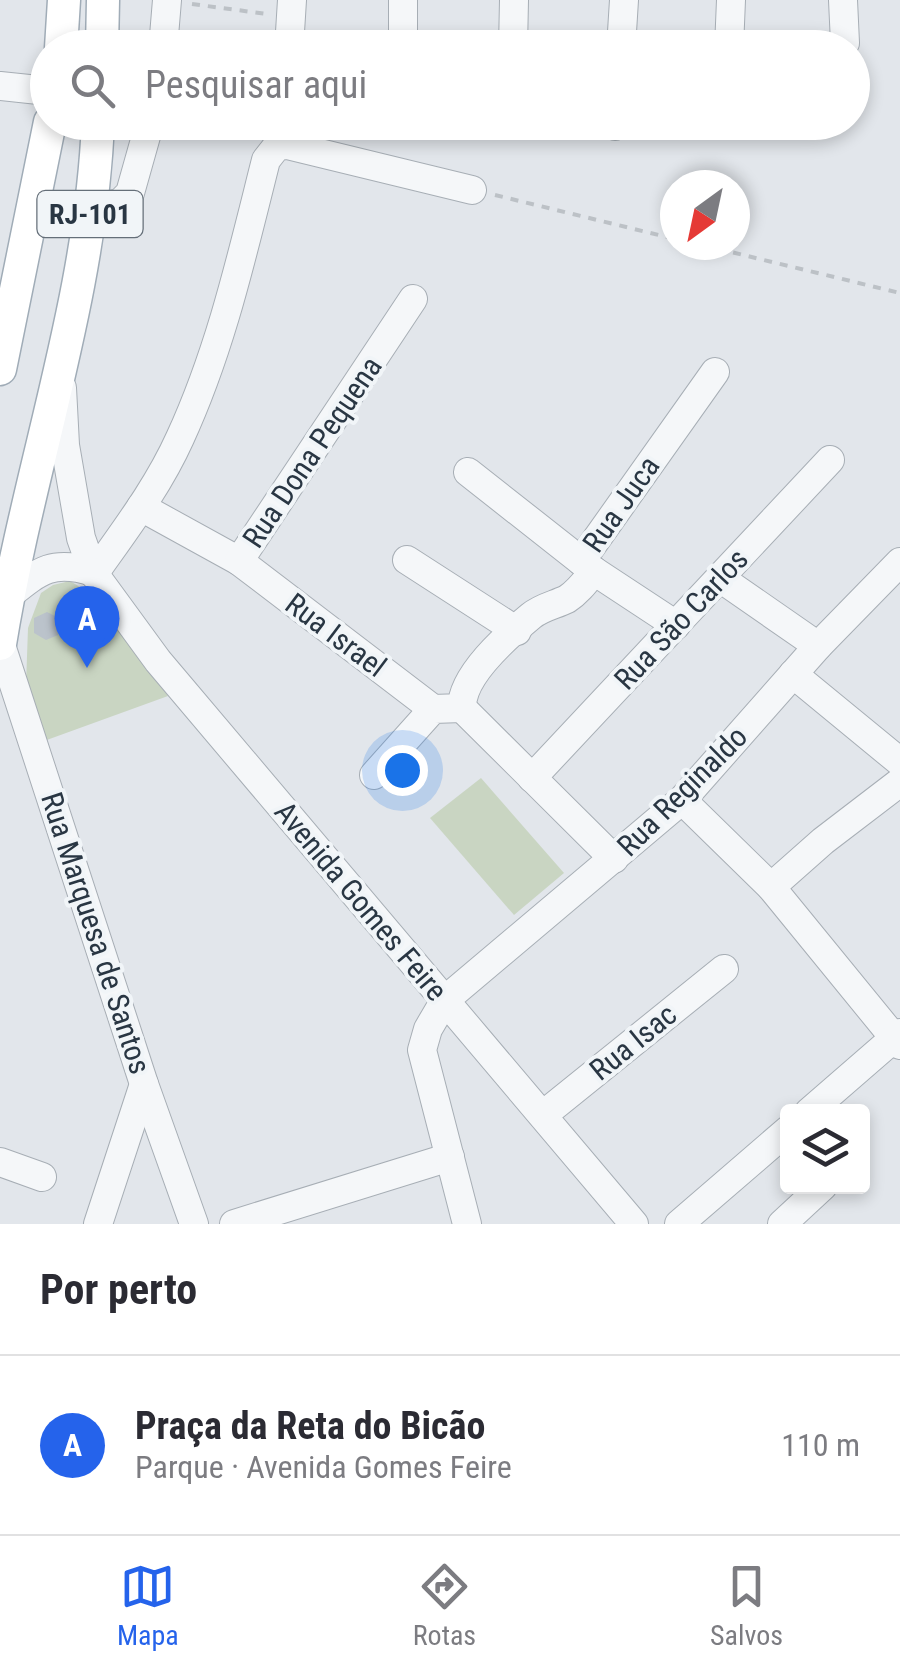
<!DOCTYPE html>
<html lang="pt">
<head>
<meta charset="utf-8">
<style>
	body { margin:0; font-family:"Roboto Condensed",sans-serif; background:#f2f2f3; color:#2b2b33 }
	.controls { position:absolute; right:30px; bottom:30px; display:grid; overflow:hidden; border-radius:10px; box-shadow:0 5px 15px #0003 }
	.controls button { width:90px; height:90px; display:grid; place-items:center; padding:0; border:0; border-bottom:2px solid #e1e1e2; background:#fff; color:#2b2b33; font:50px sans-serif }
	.compass { position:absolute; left:660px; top:170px; width:90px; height:90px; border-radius:50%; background:#fff; box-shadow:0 5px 15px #0003; rotate:213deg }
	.you { position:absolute; left:402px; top:770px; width:35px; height:35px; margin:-25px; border:8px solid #fff; border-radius:50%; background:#1a73e8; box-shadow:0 0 0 15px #1a73e833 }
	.badge { display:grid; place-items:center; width:65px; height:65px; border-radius:50%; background:#2563eb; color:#fff; font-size:32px; font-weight:700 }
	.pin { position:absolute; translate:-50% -82px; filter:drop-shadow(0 2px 5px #0008) }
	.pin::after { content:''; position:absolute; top:52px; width:35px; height:30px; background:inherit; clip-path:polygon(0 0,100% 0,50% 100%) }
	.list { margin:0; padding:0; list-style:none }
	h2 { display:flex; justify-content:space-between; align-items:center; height:130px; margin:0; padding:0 40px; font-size:42px }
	h2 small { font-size:32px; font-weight:400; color:#7c7c81 }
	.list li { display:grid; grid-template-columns:65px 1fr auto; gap:30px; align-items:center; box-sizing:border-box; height:180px; padding:0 40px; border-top:2px solid #e1e1e2 }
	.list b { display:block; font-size:38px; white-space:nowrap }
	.list p { margin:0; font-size:32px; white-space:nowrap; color:#7c7c81 }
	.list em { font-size:32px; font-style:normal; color:#7c7c81 }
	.icon { flex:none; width:55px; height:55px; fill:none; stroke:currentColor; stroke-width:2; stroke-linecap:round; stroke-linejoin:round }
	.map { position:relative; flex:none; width:900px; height:1224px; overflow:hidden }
	.search { position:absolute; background:#fff; box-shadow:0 5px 15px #0003; left:30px; right:30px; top:30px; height:110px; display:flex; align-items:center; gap:25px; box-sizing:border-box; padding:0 35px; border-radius:55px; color:#7c7c81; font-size:38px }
	.sheet { height:310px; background:#fff }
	nav { display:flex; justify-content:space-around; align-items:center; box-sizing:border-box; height:140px; border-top:2px solid #e1e1e2; background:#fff; font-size:28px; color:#7c7c81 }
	nav a { display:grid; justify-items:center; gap:5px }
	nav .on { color:#2563eb }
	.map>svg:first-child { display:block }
	.green { fill:#c9d5c2 }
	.building { fill:#bbc3cb }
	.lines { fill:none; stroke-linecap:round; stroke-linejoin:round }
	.minor-casing { stroke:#a7aeb5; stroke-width:30 }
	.major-casing { stroke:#a0acb7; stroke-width:35 }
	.path { stroke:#bcc1c6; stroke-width:4; stroke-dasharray:8 8; stroke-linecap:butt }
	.minor { stroke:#f5f7f9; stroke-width:28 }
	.major { stroke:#fff; stroke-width:32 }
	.labels { text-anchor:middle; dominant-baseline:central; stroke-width:8; stroke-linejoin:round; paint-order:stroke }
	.shield { fill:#f1f5f8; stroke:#656f79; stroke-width:2.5 }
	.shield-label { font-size:28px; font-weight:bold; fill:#293643 }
	.street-label { font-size:30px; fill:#293643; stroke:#f1f5f8 }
</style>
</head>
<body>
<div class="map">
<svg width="900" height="1224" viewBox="0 0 900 1224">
	<rect width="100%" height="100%" fill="#e2e6eb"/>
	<!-- green -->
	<g class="green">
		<path d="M70 581C113 605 141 656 168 696L44 741 26 685 28 628 41 593 53 585Z"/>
		<path d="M481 778 564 873 514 915 430 818Z"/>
	</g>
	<!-- building -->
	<path class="building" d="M47 612 61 619 58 635 46 640 34 633V618Z"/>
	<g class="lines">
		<defs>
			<g id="minor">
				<path d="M403 0V48"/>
				<path d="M843 0 845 43"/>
				<path d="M163 48 167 0"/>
				<path d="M289 48 292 0"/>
				<path d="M513 48 514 0"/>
				<path d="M621 48 624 0"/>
				<path d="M729 48 731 0"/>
				<path d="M0 86 48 91"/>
				<path d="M615 126 616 122"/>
				<path d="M91 209 120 203 130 193 150 122"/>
				<path d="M62 388 65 445 81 538 93 572 158 661 634 1224"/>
				<path d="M468 472 581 561"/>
				<path d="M141 507 239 561 413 299"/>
				<path d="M407 560 517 631"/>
				<path d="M239 561 433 709"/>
				<path d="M594 571 676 625"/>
				<path d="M94 574C125 530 158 487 180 438 221 349 242 255 266 160L277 146 287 145 472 190"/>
				<path d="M720 578 818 646"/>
				<path d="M8 596C39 571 52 559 93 572"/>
				<path d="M0 642 144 1084 194 1224"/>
				<path d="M793 674 900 762"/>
				<path d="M462 708 614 859"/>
				<path d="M374 775 433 709 462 708C461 676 507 636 531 616 542 607 555 605 567 599 578 592 586 581 594 571L581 561 715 372"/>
				<path d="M532 778 830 460"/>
				<path d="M682 800 771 887 900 1045"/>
				<path d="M771 887 823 841 900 782"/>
				<path d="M809 1112 900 1033"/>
				<path d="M543 1115 724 969"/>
				<path d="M0 1162 42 1177"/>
				<path d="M98 1224 144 1084"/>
				<path d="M234 1224 450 1157"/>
				<path d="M467 1224 422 1050 428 1029 445 1000 682 800 818 646 900 562"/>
				<path d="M679 1224 788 1130"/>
				<path d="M782 1224 823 1186"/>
			</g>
			<g id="major">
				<path d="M61 48 64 0"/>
				<path d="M102 48 103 0"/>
				<path d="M0 369 50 122"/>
				<path d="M0 644C28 469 91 300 98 122"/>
			</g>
		</defs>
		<!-- minor casing -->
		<use href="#minor" class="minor-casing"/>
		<!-- major casing -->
		<use href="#major" class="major-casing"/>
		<!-- path -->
		<g class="path">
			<path d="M192 4 267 14"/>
			<path d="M495 195 675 239"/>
			<path d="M702 245 900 293"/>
		</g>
		<!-- minor -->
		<use href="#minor" class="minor"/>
		<!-- major -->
		<use href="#major" class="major"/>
	</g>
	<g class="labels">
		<!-- shield labels -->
		<rect class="shield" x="37.5" y="191" width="105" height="46" rx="8"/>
		<g class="shield-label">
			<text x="90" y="214">RJ-101</text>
		</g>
		<!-- street labels -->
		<g class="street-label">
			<text transform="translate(312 452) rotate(-56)">Rua Dona Pequena</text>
			<text transform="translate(621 504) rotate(-55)">Rua Juca</text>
			<text transform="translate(681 619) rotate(-47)">Rua São Carlos</text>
			<text transform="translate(336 635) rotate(37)">Rua Israel</text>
			<text transform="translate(682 791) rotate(-45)">Rua Reginaldo</text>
			<text transform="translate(361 901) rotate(50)">Avenida Gomes Feire</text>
			<text transform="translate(96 933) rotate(72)">Rua Marquesa de Santos</text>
			<text transform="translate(633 1042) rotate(-39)">Rua Isac</text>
		</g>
	</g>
</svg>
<div class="controls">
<button><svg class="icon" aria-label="layers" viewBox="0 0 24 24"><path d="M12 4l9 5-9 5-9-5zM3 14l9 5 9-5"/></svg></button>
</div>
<svg class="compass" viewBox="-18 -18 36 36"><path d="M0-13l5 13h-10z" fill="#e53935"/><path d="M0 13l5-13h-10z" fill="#7c7c81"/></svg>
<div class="you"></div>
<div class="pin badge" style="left:87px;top:668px">A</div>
<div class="search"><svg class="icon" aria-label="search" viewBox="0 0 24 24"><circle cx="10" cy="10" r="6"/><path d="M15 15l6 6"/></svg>Pesquisar aqui</div>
</div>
<section class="sheet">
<h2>Por perto<small></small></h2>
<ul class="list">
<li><span class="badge">A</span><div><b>Praça da Reta do Bicão</b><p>Parque · Avenida Gomes Feire</p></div><em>110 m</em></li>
</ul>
</section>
<nav>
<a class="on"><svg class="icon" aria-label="map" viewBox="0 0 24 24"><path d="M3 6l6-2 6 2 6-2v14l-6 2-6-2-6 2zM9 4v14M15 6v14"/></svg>Mapa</a>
<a><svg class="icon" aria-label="directions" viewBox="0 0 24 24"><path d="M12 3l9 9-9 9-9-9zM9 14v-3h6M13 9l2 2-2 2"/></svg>Rotas</a>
<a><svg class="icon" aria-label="saved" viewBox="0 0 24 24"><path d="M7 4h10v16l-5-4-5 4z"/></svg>Salvos</a>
</nav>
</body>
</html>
